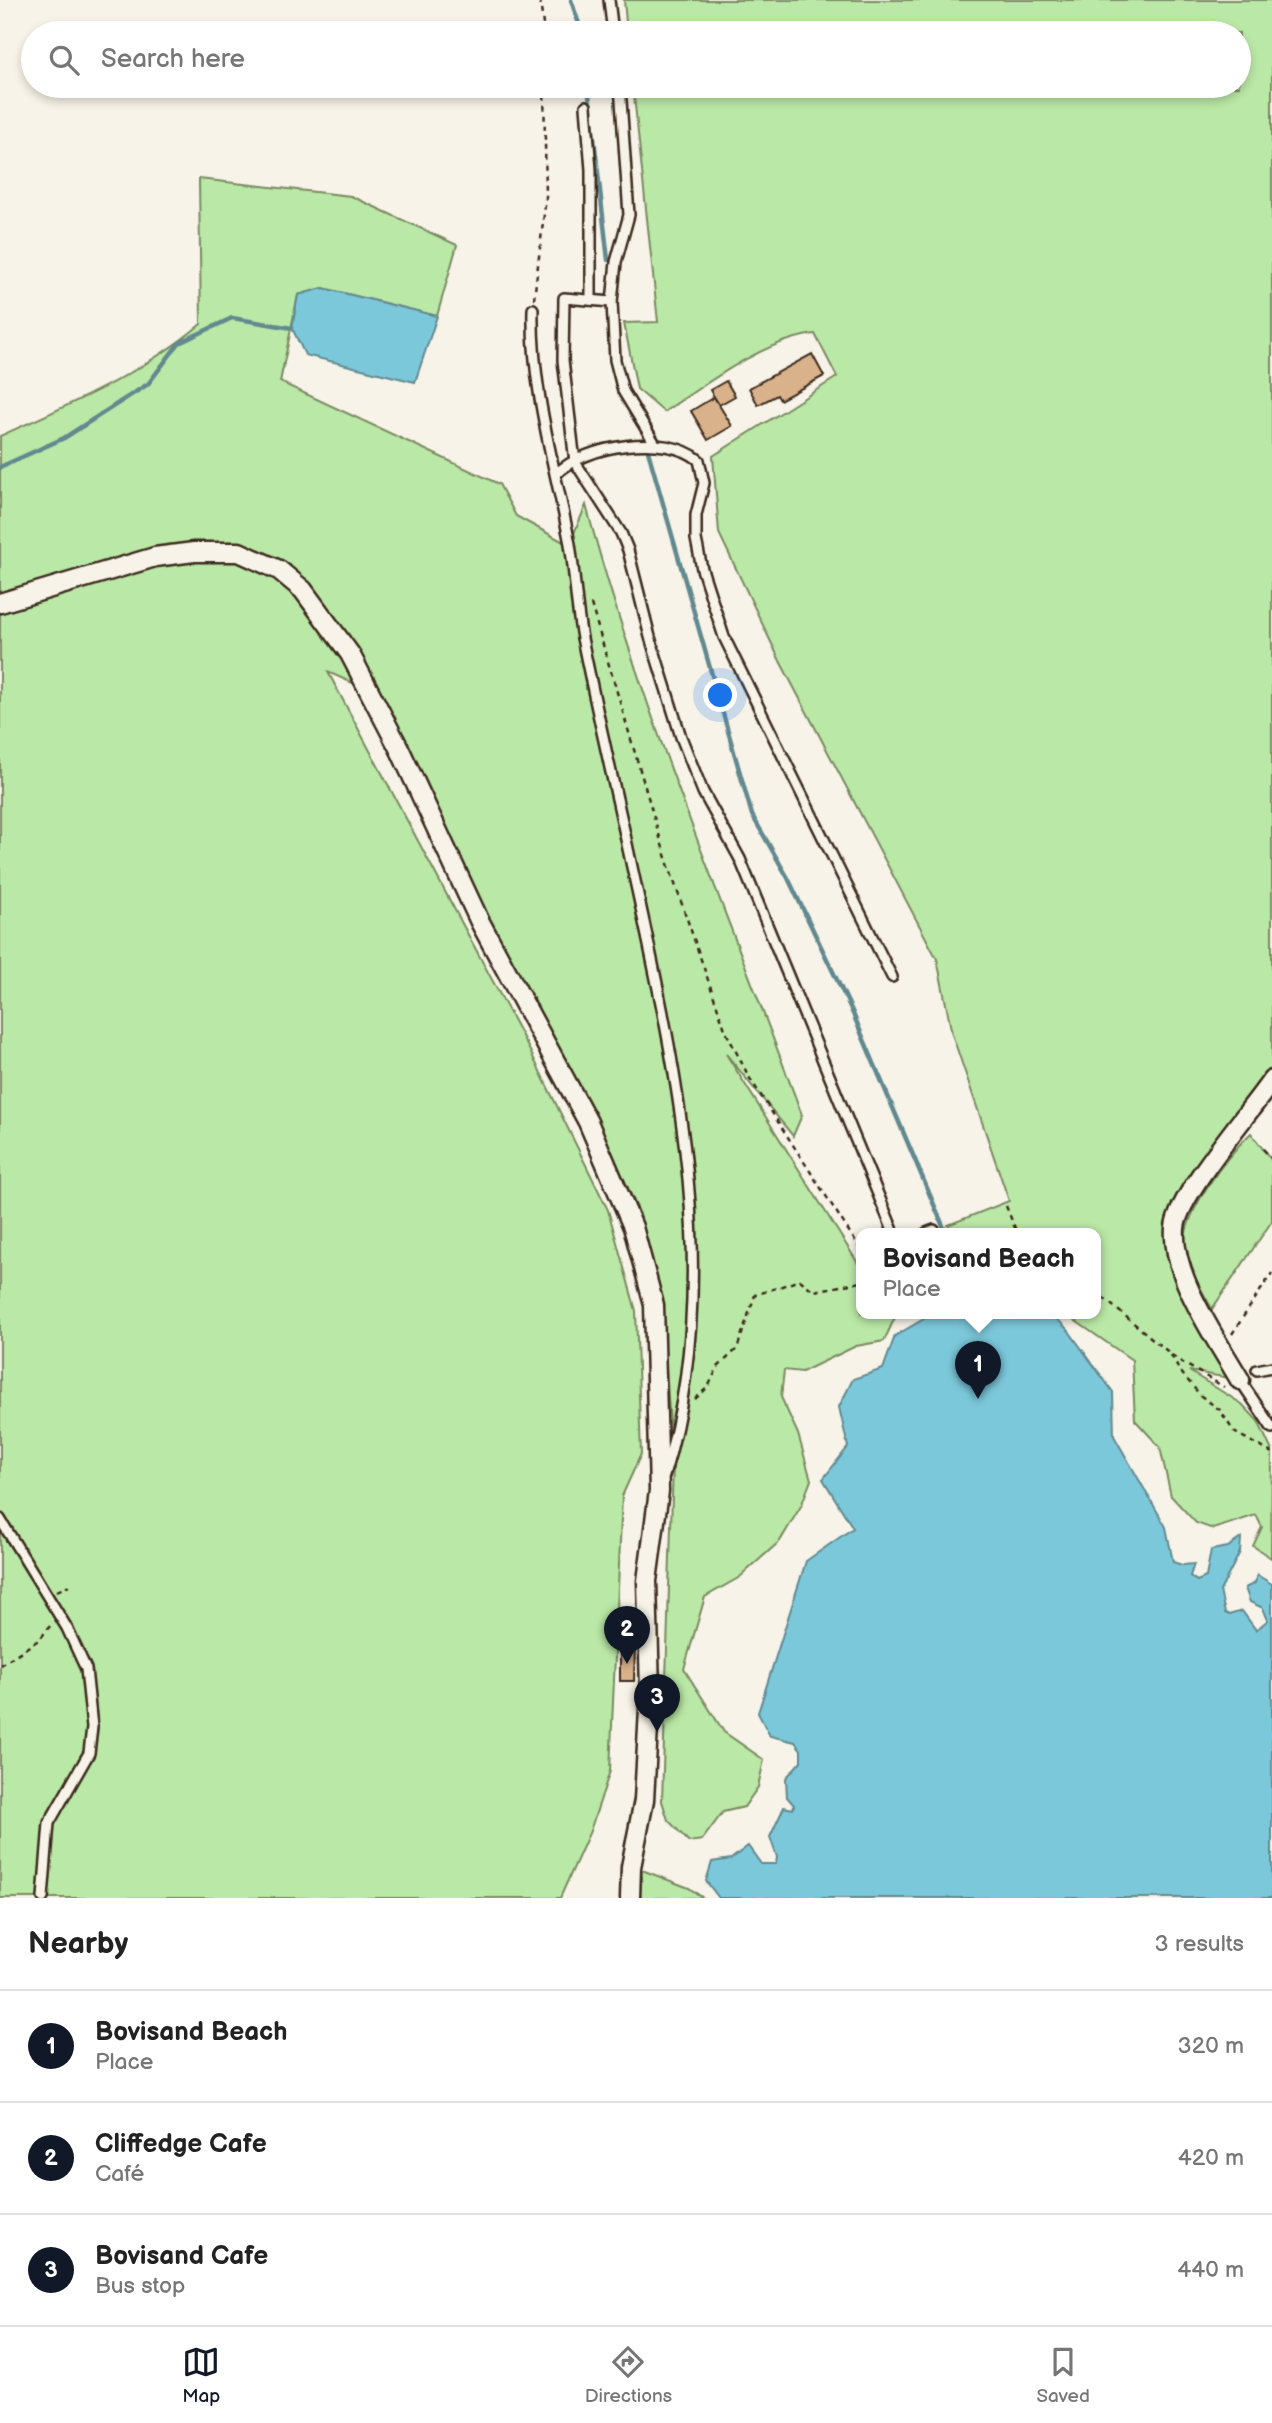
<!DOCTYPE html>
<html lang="en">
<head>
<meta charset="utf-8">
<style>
	body { margin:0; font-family:"Balsamiq Sans",sans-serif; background:#f6f6f6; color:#222 }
	.you { position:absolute; left:721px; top:696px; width:24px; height:24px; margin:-18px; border:5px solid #fff; border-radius:50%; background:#1a73e8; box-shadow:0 0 0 10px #1a73e833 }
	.badge { display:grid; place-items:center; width:46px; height:46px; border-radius:50%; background:#111827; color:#fff; font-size:23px; font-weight:700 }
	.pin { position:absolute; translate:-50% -58px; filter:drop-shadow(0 2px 4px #0008) }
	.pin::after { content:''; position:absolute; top:37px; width:24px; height:21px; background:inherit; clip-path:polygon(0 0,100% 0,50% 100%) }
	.popup { position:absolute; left:856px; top:1228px; width:245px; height:91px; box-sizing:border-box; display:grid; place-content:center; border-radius:14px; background:#fff; filter:drop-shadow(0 2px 5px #0005); font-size:23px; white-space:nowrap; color:#767676 }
	.popup b { font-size:26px; color:#222 }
	.popup::after { content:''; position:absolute; left:50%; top:100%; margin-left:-14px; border:14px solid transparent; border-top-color:#fff }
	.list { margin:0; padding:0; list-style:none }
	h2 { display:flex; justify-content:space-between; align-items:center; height:91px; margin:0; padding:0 28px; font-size:30px }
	h2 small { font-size:23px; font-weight:400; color:#767676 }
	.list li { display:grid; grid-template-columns:46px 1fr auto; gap:21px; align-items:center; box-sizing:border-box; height:112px; padding:0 28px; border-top:2px solid #e0e0e0 }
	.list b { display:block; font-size:26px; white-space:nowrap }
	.list p { margin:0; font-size:23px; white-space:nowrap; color:#767676 }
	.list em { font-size:23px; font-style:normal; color:#767676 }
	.icon { flex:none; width:38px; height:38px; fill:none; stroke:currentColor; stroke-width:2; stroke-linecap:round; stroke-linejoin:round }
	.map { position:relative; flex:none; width:1272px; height:1898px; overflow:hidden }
	.search { position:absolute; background:#fff; box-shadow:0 4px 10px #0003; left:21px; right:21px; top:21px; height:77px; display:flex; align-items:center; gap:18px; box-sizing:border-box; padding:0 24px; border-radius:38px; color:#767676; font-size:26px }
	.sheet { height:427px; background:#fff }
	nav { display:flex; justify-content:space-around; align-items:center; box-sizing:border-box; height:98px; border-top:2px solid #e0e0e0; background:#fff; font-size:19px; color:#767676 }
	nav a { display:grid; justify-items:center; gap:4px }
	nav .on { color:#111827 }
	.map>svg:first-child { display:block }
	.green { fill:#bae8a6; stroke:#7a8962; stroke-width:2 }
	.water { fill:#7cc8db; stroke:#62898f; stroke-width:2 }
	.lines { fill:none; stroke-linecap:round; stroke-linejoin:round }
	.stream { stroke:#62898f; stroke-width:4.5 }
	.building { fill:#d9b18a; stroke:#3b2a1e; stroke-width:2 }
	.lane-casing { stroke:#3b2a1e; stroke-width:14 }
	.street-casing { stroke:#3b2a1e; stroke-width:23 }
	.path { stroke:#3b2a1e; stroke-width:2.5; stroke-dasharray:5 5; stroke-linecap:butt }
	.lane { stroke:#f7f3e8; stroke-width:9 }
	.street { stroke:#f7f3e8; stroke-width:18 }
</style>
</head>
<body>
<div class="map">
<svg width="1272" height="1898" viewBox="0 0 1272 1898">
	<rect width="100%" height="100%" fill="#f7f3e8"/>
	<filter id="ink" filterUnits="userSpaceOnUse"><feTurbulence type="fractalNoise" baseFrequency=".0143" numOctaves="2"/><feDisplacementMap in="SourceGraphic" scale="14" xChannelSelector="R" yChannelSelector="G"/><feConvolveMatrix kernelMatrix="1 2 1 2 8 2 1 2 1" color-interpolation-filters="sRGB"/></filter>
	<g filter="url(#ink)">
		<!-- green -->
		<g class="green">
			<path d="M624 0H1272V1071L1168 1230 1229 1378 1189 1371 1242 1404 1258 1421 1272 1451 1271 1558 1253 1546 1262 1527 1256 1515 1213 1529 1196 1523 1171 1496 1160 1447 1135 1420 1132 1360 1064 1313H1095V1233H951L948 1225 1009 1201 952 1034 937 959 780 661 719 533 713 456 837 377 815 334C764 340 706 384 664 412L637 389 624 323 658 322 633 86H1239V33H627Z"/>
			<path d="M199 179 351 196 457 245 437 316 323 288 298 295 280 382 499 484 516 516 569 545 586 505C642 713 727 913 802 1115L793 1136 726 1054 861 1268V1313H897L884 1341 856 1346 802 1372 784 1370 781 1397 798 1434 811 1480 801 1506 780 1541 740 1577 705 1597 684 1669 724 1732 764 1760 758 1787 744 1807 723 1812 702 1840 689 1842 668 1820 662 1801 673 1466 662 1310 640 1214 592 1110 484 912 382 696 328 672 530 1051 608 1210 636 1311 641 1454 622 1496 610 1771 590 1831 560 1898H0V436C69 405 143 373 201 324Z"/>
			<path d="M1251 1133 1272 1161V1221L1212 1309C1205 1295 1185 1264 1184 1250 1182 1213 1226 1157 1251 1133Z"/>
			<path d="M642 1870 689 1888 703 1898H640Z"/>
		</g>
		<!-- water -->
		<g class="water">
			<path d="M323 288 437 316 415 382 305 355 292 328 298 295Z"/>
			<path d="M934 1313H1051L1068 1330 1113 1392 1114 1436 1166 1527 1173 1562 1182 1565 1194 1564 1190 1576 1197 1581 1206 1577 1211 1550 1228 1547 1241 1538 1240 1552 1220 1591 1225 1613 1229 1615 1242 1611 1256 1630 1268 1620 1263 1608 1250 1602 1245 1588 1255 1583 1257 1575 1272 1584V1898H719L706 1881 712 1862 731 1859 748 1846 761 1864H776L777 1857 770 1837 784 1807 793 1809 794 1805 787 1797 786 1778 801 1761V1750L795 1742 770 1736 758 1713 806 1561 853 1528 823 1479 848 1447 839 1407 853 1379 883 1369 895 1336Z"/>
		</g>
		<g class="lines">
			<!-- stream -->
			<g class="stream">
				<path d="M571 0 582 33"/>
				<path d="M588 86 608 260"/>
				<path d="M646 444 752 815 788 878 851 1009 946 1233"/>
				<path d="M0 467 64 438 148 384 179 343 232 318 292 328"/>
			</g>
		</g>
		<!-- building -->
		<g class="building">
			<path d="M812 354 824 376 780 400 777 395 758 405 749 388Z"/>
			<path d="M726 381 735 396 719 405 710 390Z"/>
			<path d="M714 397 732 426 708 440 691 411Z"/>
			<path d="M620 1646H635L634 1681H620Z"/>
		</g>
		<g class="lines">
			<defs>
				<g id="lane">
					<path d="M609 0 613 33"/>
					<path d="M620 86 629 215 616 262 612 302 564 298 563 360 575 462 621 533 628 550 650 637 681 737 703 792 740 859 894 1233"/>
					<path d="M586 106 591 170V300"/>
					<path d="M612 302 615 360 623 391 654 442"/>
					<path d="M533 309C531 389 555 466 570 544 575 575 576 607 582 638 595 703 610 767 624 830 669 1041 729 1264 664 1476"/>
					<path d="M556 474C585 445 666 432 699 460L704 483 696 515V539L702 569 724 637 892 977"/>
					<path d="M926 1233 934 1230"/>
					<path d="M1257 1370 1272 1367"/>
					<path d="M1240 1380 1272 1428"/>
					<path d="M0 1519 67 1628 86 1669 92 1727 89 1753 49 1823 43 1898"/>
				</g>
				<g id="street">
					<path d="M0 603 155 557 194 552H239L279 570 303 590 350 654 400 750 480 922 588 1122 633 1227 654 1305 659 1491 647 1581 650 1691 644 1800 631 1867 630 1898"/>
					<path d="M1240 1380C1217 1340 1171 1275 1175 1228 1178 1194 1251 1111 1272 1080"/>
				</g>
			</defs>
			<!-- lane casing -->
			<use href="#lane" class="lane-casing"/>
			<!-- street casing -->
			<use href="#street" class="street-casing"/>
			<!-- path -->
			<g class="path">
				<path d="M540 0 544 33"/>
				<path d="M534 299 546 197 544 86"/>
				<path d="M591 604 666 858 726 1032 749 1077 861 1250"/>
				<path d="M1263 1149 1272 1158"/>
				<path d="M1006 1206 1017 1233"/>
				<path d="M1095 1291 1178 1360 1224 1387"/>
				<path d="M1232 1334 1272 1273"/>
				<path d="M1171 1355 1179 1370 1201 1396 1220 1410 1234 1432 1272 1453"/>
				<path d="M695 1399 708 1387 718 1367 737 1349 755 1295 800 1280 814 1291 861 1282"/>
				<path d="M57 1591 69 1585"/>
				<path d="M0 1665 40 1639 50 1626"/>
			</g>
			<!-- lane -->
			<use href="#lane" class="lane"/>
			<!-- street -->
			<use href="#street" class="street"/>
		</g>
	</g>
</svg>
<div class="you"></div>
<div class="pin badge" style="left:978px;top:1399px">1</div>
<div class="popup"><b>Bovisand Beach</b>Place</div>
<div class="pin badge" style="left:627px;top:1664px">2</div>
<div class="pin badge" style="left:657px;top:1732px">3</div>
<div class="search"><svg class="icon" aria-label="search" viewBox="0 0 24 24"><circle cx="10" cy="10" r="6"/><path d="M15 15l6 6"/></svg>Search here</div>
</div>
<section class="sheet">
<h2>Nearby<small>3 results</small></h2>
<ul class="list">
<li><span class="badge">1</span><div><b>Bovisand Beach</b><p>Place</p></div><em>320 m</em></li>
<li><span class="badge">2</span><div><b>Cliffedge Cafe</b><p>Café</p></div><em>420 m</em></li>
<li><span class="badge">3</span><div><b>Bovisand Cafe</b><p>Bus stop</p></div><em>440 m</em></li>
</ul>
</section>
<nav>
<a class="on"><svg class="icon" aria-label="map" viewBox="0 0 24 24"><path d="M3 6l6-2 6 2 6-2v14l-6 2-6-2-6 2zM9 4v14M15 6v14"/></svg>Map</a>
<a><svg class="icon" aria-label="directions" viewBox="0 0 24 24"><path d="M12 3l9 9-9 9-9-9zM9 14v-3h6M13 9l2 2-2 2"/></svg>Directions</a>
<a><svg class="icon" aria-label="saved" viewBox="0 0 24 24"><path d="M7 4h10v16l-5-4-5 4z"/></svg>Saved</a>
</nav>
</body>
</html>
